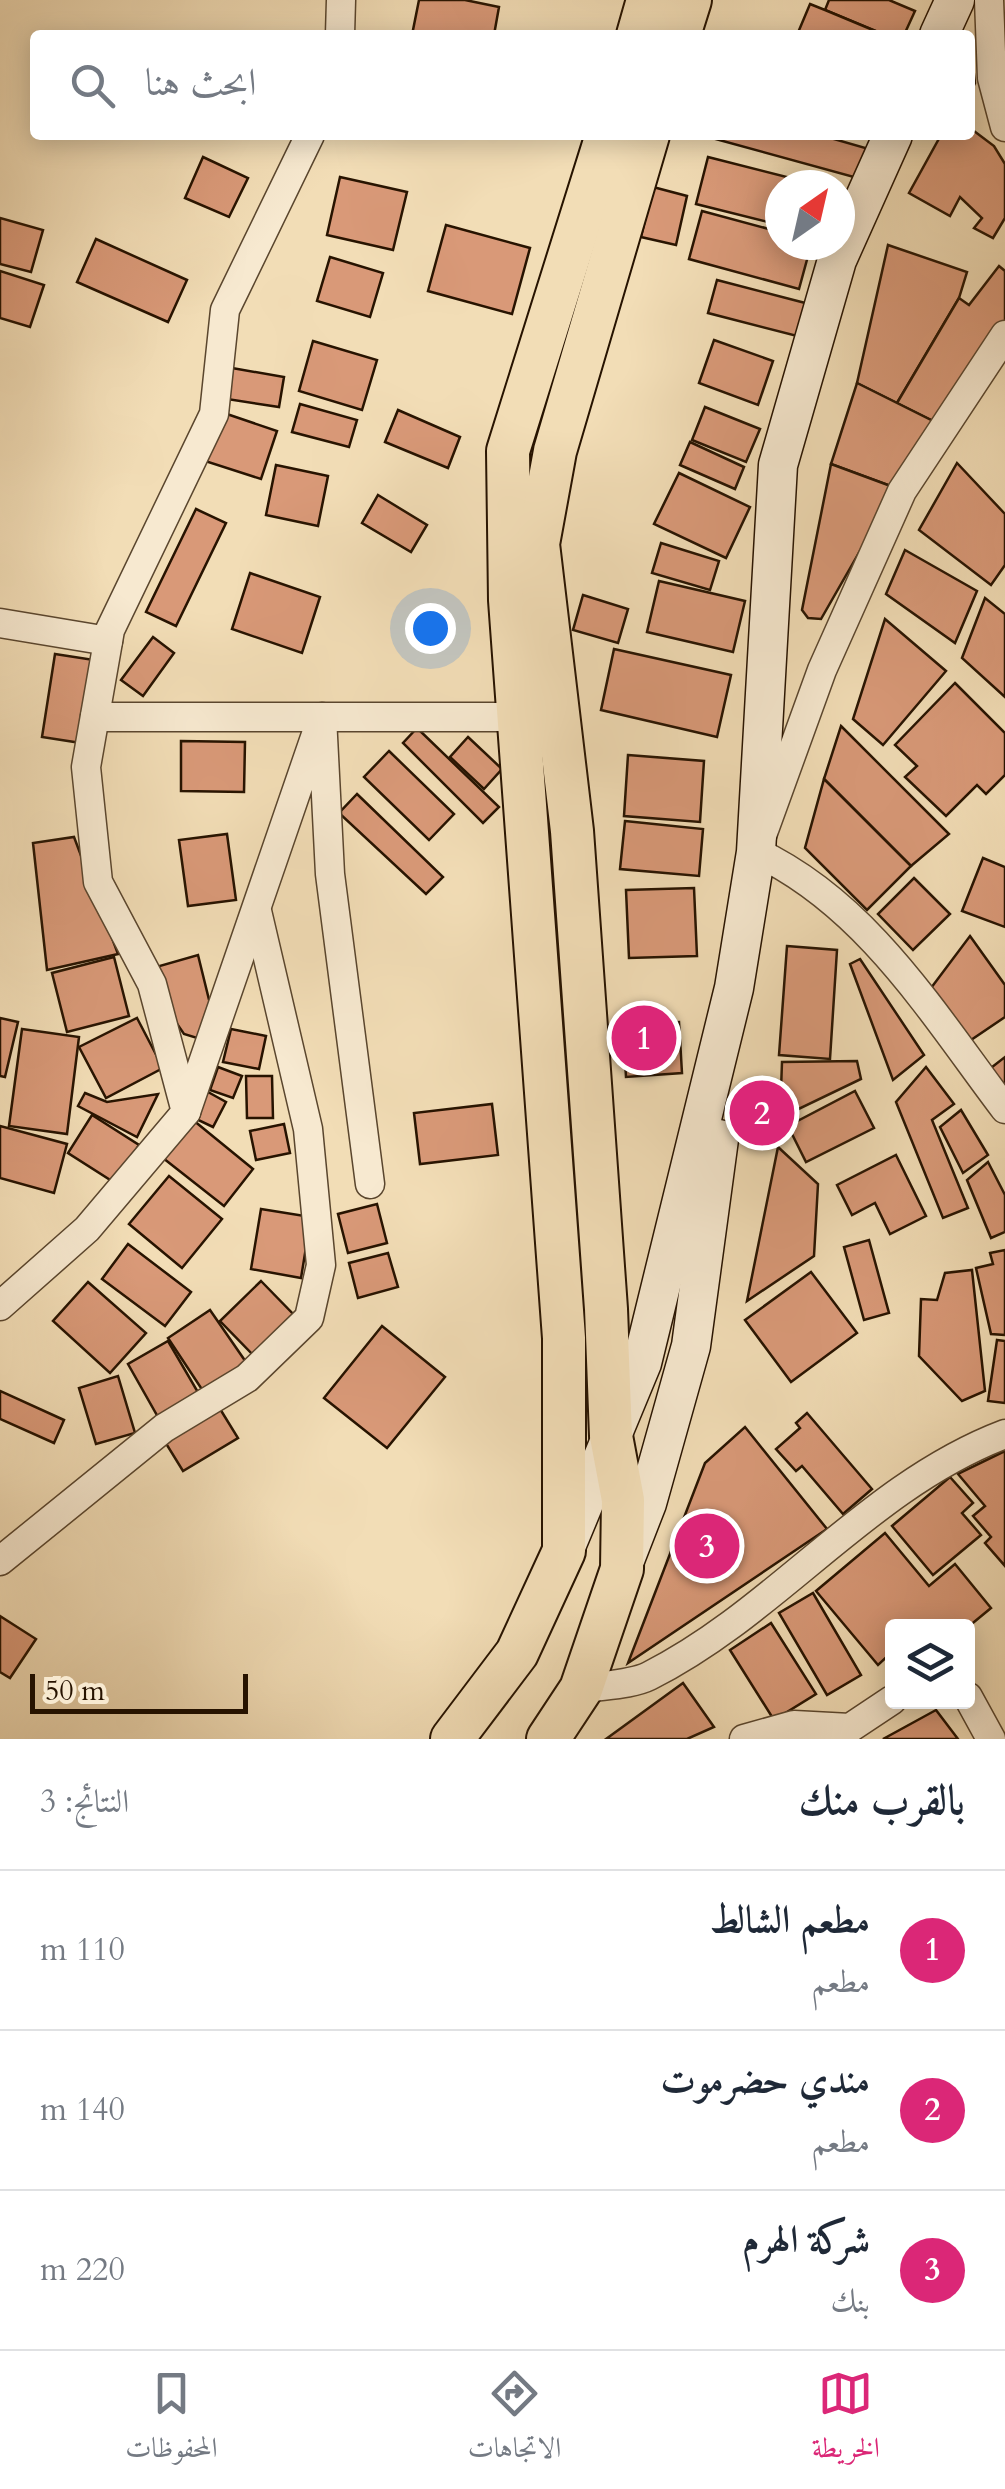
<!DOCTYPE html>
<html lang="ar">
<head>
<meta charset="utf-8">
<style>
	body { margin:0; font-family:Cardo,Amiri,serif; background:#f2f2f3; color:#1f2937; direction:rtl }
	.controls { position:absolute; right:30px; bottom:30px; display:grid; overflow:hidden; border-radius:10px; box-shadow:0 5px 25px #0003 }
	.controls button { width:90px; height:90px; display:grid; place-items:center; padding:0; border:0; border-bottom:2px solid #e0e1e3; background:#fff; color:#1f2937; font:50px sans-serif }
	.compass { position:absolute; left:765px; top:170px; width:90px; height:90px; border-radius:50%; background:#fff; box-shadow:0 5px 25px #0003; rotate:34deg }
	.scale { position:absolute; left:30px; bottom:25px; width:218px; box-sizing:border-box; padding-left:10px; border:5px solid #271300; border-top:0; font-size:28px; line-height:35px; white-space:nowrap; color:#271300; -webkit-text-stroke:8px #f7e9d0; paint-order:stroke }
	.you { position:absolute; left:430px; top:628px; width:35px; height:35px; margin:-25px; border:8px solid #fff; border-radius:50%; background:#1a73e8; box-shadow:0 0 0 15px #1a73e833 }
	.badge { display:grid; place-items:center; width:65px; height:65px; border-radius:50%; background:#db2777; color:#fff; font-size:32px; font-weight:700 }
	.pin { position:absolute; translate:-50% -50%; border:5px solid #fff; box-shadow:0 2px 10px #0006 }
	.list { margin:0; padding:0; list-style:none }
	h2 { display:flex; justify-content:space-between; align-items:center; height:130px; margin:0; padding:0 40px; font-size:42px }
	h2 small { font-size:32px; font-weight:400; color:#747a83 }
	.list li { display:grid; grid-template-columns:65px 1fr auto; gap:30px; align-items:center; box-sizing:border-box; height:160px; padding:0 40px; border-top:2px solid #e0e1e3 }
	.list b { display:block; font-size:38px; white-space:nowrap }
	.list p { margin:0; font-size:32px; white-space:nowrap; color:#747a83 }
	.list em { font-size:32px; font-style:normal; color:#747a83 }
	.icon { flex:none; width:55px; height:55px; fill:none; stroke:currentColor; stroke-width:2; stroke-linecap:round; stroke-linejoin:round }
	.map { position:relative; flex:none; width:1005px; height:1739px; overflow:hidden; direction:ltr }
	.search { position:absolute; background:#fff; box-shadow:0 5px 25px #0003; left:30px; right:30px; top:30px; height:110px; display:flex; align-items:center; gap:25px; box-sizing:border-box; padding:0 35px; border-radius:10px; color:#747a83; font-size:38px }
	.sheet { height:610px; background:#fff }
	nav { display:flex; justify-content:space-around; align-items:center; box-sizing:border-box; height:140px; border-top:2px solid #e0e1e3; background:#fff; font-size:28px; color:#747a83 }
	nav a { display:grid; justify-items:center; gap:5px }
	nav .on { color:#db2777 }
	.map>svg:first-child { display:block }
	.building { fill:#d99978; stroke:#271300; stroke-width:2.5 }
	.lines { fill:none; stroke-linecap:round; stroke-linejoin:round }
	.minor-casing { stroke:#5a462e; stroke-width:31 }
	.secondary-casing { stroke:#271300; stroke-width:41 }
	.primary-casing { stroke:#271300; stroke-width:46 }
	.minor { stroke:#f7e9d0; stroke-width:28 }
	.secondary { stroke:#f7e9d0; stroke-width:38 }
	.primary { stroke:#f2ddb6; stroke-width:42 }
</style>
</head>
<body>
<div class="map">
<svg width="1005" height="1739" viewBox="0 0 1005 1739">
	<rect width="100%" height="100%" fill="#f2ddb6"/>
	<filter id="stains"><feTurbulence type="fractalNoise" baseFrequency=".002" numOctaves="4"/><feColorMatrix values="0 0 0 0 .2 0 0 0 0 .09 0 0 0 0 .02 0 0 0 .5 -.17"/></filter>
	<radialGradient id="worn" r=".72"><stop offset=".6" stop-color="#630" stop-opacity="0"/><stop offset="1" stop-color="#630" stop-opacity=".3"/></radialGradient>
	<!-- building -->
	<g class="building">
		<path d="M419 0H465L499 7 494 35H412Z"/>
		<path d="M829 0H889L915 11 904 35H885L825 10Z"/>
		<path d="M810 4 825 10 885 35H797Z"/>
		<path d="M970 41 975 83 970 94Z"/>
		<path d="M970 128 994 146 1005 164V218L993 238 974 228 982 218 960 197 950 216 909 193 941 135H970Z"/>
		<path d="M701 135H820L869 149 861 179Z"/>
		<path d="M203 157 248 178 229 217 185 198Z"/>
		<path d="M708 157 818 185H780V225L696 204Z"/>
		<path d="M340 177 407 192 393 250 327 235Z"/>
		<path d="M653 187 687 196 676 245 641 237Z"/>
		<path d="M702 211 780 232V245H811L799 289 689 259Z"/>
		<path d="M0 218 43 230 31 272 0 264Z"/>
		<path d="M446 225 530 248 512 314 428 291Z"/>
		<path d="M96 239 187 280 168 322 77 282Z"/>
		<path d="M888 245 967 272 959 298 897 403 857 383Z"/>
		<path d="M330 257 383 273 370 317 317 301Z"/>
		<path d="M999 266 1005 271V343L943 426 897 403 959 298 969 305Z"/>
		<path d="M0 271 44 285 30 327 0 318Z"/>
		<path d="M717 280 809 304 801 337 708 313Z"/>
		<path d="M714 340 773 361 758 405 699 383Z"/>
		<path d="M313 341 377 360 362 410 299 391Z"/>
		<path d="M232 368 284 377 279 407 227 399Z"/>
		<path d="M857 383 943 426 896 488 831 464Z"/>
		<path d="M300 404 357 420 349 447 292 432Z"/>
		<path d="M705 407 760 429 746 462 692 440Z"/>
		<path d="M398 410 460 437 448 468 385 442Z"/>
		<path d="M221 412 277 431 261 479 205 461Z"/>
		<path d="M690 442 744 467 735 489 680 465Z"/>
		<path d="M957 463 1005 514V565L991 585 919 530Z"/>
		<path d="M831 464 896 488 821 619 808 618 802 610Z"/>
		<path d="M276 465 328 476 318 526 266 515Z"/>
		<path d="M679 473 750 507 726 558 654 524Z"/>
		<path d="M378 495 427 525 411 552 362 523Z"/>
		<path d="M196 509 226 523 176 626 146 612Z"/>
		<path d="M661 543 719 561 710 590 652 573Z"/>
		<path d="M905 550 977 591 955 643 886 594Z"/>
		<path d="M250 573 320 597 302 653 232 629Z"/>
		<path d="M659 581 745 601 733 652 647 632Z"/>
		<path d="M583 595 628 609 618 643 573 630Z"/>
		<path d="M985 598 1005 614V697L962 658Z"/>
		<path d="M885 619 946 671 883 745 853 719Z"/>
		<path d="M153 637 174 653 143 696 121 680Z"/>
		<path d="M614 649 731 675 717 737 601 710Z"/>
		<path d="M55 654 94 660 81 743 42 737Z"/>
		<path d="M955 683 1005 733V775L986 794 977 785 946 816 905 777 917 766 895 745Z"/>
		<path d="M841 726 949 834 911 866 824 779Z"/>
		<path d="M417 728 499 807 483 823 403 743Z"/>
		<path d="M468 737 502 769 484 789 450 757Z"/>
		<path d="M181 741 245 742 244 792 181 791Z"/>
		<path d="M389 751 454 814 429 840 364 777Z"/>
		<path d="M628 755 704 761 700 822 624 816Z"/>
		<path d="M824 779 911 866 867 910 805 848Z"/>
		<path d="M357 794 443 877 426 894 339 813Z"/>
		<path d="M625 821 703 829 699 876 620 869Z"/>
		<path d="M227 834 236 900 188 906 179 840Z"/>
		<path d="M74 837 118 954 47 970 33 843Z"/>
		<path d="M983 858 1005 867V927L962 911Z"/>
		<path d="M914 878 950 914 913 950 878 914Z"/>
		<path d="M694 888 697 956 629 958 626 890Z"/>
		<path d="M970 936 1005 985V1017L968 1042 931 988Z"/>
		<path d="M787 946 837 950 830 1059 779 1055Z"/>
		<path d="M198 955 214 1020 208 1032 197 1038 184 1034 173 1018 156 967Z"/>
		<path d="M114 957 129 1016 67 1032 52 973Z"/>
		<path d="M860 959 924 1055 893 1080 850 964Z"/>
		<path d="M0 1018 18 1022 5 1077 0 1076Z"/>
		<path d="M137 1018 163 1068 106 1098 79 1047Z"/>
		<path d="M679 1022 682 1073 626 1077 623 1025Z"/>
		<path d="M22 1029 79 1037 67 1134 9 1126Z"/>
		<path d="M231 1029 266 1036 259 1069 223 1062Z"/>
		<path d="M1005 1057V1093L987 1071Z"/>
		<path d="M857 1061 861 1079 780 1118 782 1062Z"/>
		<path d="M218 1067 242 1076 233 1098 210 1090Z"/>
		<path d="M926 1067 954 1104 932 1120 968 1208 943 1218 896 1102Z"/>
		<path d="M246 1076H272L273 1118H247Z"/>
		<path d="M855 1091 874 1128 806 1162 788 1126Z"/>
		<path d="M208 1092 226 1102 213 1127 194 1118Z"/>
		<path d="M85 1093 107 1102 158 1094 137 1137 78 1106Z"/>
		<path d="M492 1104 498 1155 420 1164 414 1113Z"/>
		<path d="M961 1110 988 1155 963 1173 940 1127Z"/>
		<path d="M92 1115 139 1145 115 1183 68 1153Z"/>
		<path d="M193 1120 253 1169 224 1206 163 1158Z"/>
		<path d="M284 1124 290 1153 256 1160 250 1131Z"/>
		<path d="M0 1126 67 1144 54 1193 0 1178Z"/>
		<path d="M778 1147 818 1184 814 1256 747 1301Z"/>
		<path d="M896 1155 926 1216 890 1234 875 1203 852 1215 837 1185Z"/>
		<path d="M988 1162 1005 1195V1232L991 1238 967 1180Z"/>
		<path d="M169 1176 222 1219 182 1268 129 1224Z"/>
		<path d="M377 1204 387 1243 348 1253 338 1214Z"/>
		<path d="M261 1209 311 1217 301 1278 251 1269Z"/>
		<path d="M869 1240 889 1313 864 1320 844 1247Z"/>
		<path d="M128 1244 191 1292 165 1326 102 1279Z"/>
		<path d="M1005 1250V1335L991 1334 976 1268 993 1264 990 1253Z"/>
		<path d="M388 1253 398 1287 358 1298 349 1263Z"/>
		<path d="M972 1270 985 1391 962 1401 919 1356 921 1299 937 1300 945 1273Z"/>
		<path d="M811 1272 857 1333 791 1382 745 1320Z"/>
		<path d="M261 1281 297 1318 256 1358 220 1321Z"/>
		<path d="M88 1282 146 1333 110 1373 53 1321Z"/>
		<path d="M210 1310 248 1365 205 1394 168 1338Z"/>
		<path d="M382 1326 445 1377 387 1448 324 1398Z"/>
		<path d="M997 1340 1005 1341V1403L988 1401Z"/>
		<path d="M168 1341 199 1394 158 1417 128 1364Z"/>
		<path d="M118 1376 135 1433 96 1444 79 1388Z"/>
		<path d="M0 1391 64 1420 54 1443 0 1419Z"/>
		<path d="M217 1404 238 1438 183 1471 162 1437Z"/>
		<path d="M807 1413 872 1489 843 1514 802 1466 796 1471 776 1449 800 1428 796 1423Z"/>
		<path d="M745 1427 827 1529 628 1663 705 1463Z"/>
		<path d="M1005 1451V1566L985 1543 991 1537 973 1516 985 1506 958 1474Z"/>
		<path d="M950 1477 973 1503 962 1513 981 1535 933 1575 892 1526Z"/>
		<path d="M885 1533 929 1586 955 1564 991 1608 968 1627 892 1626V1652L878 1665 816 1591Z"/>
		<path d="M813 1593 861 1675 827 1695 779 1613Z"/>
		<path d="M0 1616 36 1639 10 1678 0 1672Z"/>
		<path d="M771 1623 816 1694 774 1720 730 1650Z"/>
		<path d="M683 1683 714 1727 687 1739H606Z"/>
		<path d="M936 1710 958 1739H883Z"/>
	</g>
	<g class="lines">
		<defs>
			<g id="minor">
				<path d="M989 0 992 78 1005 127"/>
				<path d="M340 35 341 0"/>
				<path d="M1005 335 902 491 822 670 756 852C867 904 933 1014 1005 1109"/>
				<path d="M0 623 108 641"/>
				<path d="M95 717H519"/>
				<path d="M186 1112 322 717 330 874 370 1184"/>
				<path d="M0 1306 87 1229 186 1112 152 984 98 882 86 767 110 630 214 414 225 310 310 135"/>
				<path d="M0 1561 164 1428 247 1378 309 1318 321 1265 308 1129 257 911"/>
				<path d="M581 1689C602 1685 631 1685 649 1676 778 1611 868 1486 1005 1434"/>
				<path d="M968 1697 991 1739"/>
				<path d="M744 1739 794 1725 850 1728 892 1700"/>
			</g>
			<g id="secondary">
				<path d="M939 35 955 0"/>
				<path d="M567 1544 642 1363 734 988 756 852 778 465 837 260 893 135"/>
				<path d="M626 1557 647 1503 691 1346 719 1139"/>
			</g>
			<g id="primary">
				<path d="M638 35 648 0"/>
				<path d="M679 35 690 0"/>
				<path d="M452 1739 517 1653 564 1551V1338L510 600 508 451 607 135"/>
				<path d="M548 1739 581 1689 622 1569 623 1500 611 1436 606 1309 572 831 538 544 555 451 648 135"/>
			</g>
		</defs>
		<!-- minor casing -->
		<use href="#minor" class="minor-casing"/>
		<!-- secondary casing -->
		<use href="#secondary" class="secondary-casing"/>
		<!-- primary casing -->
		<use href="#primary" class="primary-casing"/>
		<!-- minor -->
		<use href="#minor" class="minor"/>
		<!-- secondary -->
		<use href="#secondary" class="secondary"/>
		<!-- primary -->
		<use href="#primary" class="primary"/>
	</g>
	<rect width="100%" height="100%" filter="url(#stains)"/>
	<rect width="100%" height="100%" fill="url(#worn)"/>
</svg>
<div class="controls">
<button><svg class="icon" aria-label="layers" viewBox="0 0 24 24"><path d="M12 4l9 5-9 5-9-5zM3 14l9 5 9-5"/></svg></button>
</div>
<svg class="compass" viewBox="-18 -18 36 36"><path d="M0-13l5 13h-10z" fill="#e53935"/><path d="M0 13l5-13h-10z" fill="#747a83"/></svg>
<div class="scale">50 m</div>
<div class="you"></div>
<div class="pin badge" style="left:644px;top:1038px">1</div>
<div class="pin badge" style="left:762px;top:1113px">2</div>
<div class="pin badge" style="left:707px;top:1546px">3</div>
<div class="search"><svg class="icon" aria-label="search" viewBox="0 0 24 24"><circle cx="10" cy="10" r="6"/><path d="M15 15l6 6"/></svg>ابحث هنا</div>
</div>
<section class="sheet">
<h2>بالقرب منك<small>النتائج: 3</small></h2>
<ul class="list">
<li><span class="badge">1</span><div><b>مطعم الشالط</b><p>مطعم</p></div><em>110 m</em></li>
<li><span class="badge">2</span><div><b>مندي حضرموت</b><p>مطعم</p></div><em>140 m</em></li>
<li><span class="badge">3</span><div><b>شركة الهرم</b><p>بنك</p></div><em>220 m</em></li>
</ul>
</section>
<nav>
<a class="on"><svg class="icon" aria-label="map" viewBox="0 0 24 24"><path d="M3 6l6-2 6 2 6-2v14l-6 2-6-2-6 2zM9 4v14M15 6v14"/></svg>الخريطة</a>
<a><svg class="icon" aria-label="directions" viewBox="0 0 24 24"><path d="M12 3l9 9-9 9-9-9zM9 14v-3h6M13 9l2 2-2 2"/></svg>الاتجاهات</a>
<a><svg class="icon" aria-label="saved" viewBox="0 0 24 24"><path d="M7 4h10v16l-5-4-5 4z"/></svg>المحفوظات</a>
</nav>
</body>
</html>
